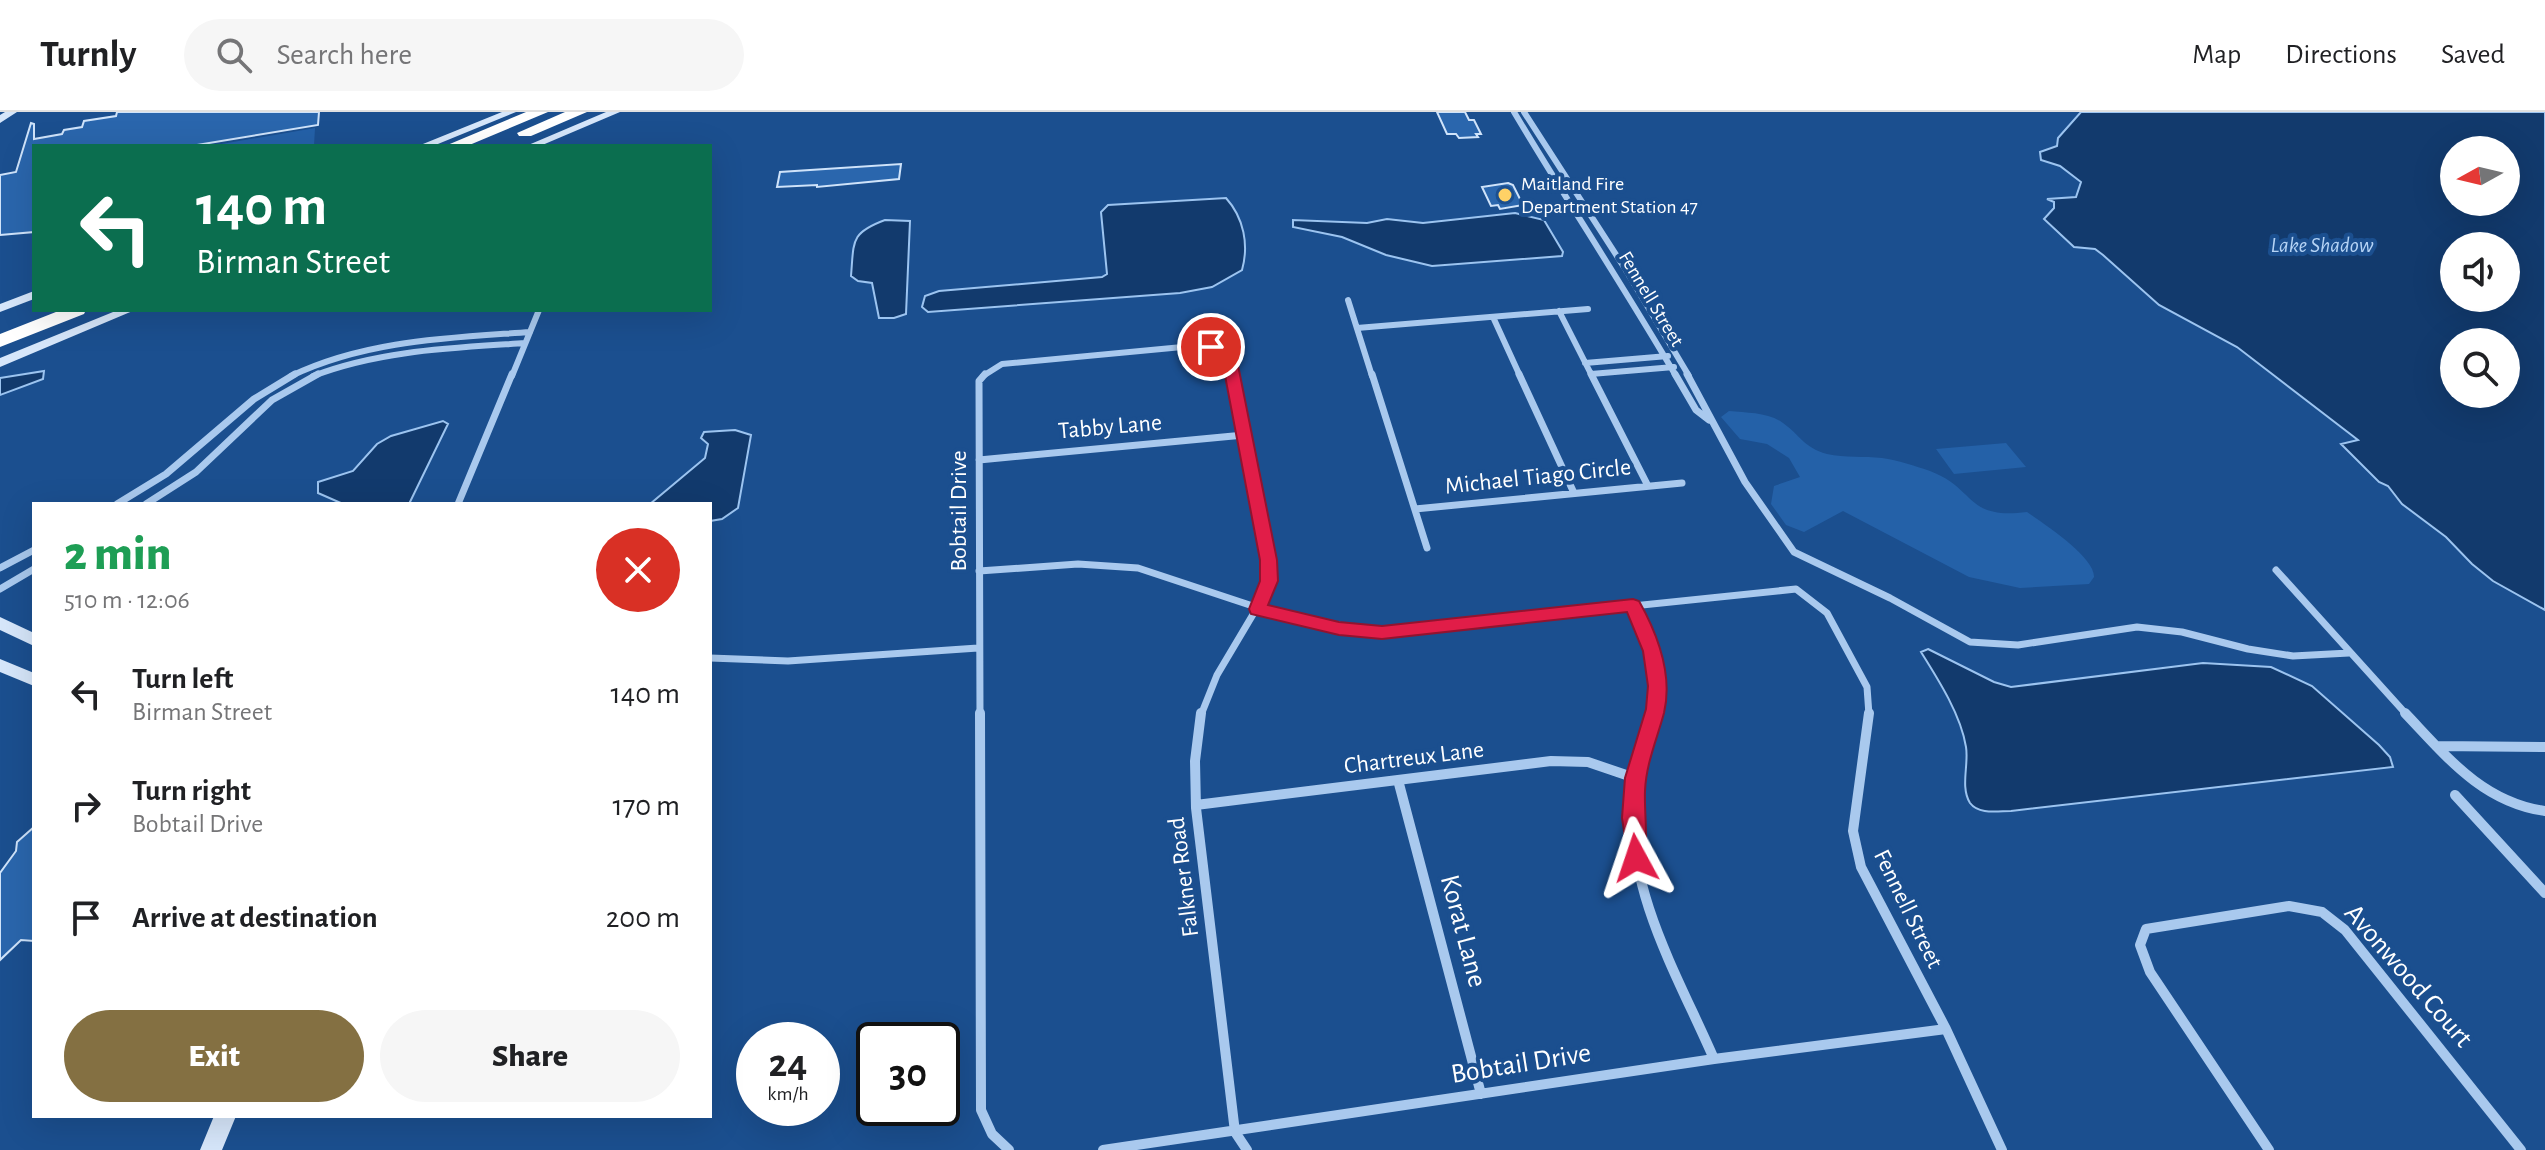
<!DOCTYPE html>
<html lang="en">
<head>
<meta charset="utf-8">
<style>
	body { margin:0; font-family:"Alegreya Sans",sans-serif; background:#f6f6f6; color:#202124; height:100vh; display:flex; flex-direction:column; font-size:30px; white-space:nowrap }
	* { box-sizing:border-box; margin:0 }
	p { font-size:26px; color:#757577 }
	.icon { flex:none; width:44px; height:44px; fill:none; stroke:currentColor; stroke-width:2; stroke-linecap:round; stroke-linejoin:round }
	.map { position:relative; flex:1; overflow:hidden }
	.sheet { position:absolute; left:32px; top:390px; width:680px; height:616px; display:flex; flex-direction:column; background:#fff; border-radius:0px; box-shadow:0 8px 32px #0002 }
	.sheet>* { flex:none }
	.hud { position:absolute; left:32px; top:32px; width:680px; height:168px; border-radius:0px; box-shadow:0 8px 32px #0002; background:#0b6e4f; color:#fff; overflow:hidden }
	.needle { width:52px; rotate:262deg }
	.controls { position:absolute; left:2440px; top:24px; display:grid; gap:16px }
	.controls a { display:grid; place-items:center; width:80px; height:80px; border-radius:50%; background:#fff; box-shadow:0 8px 32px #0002; font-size:40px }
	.speed { position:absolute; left:736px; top:910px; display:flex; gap:16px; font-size:40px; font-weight:700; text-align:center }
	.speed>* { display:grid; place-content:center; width:104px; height:104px; border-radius:50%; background:#fff; box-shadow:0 8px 32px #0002; line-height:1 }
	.speed small { font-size:20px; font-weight:400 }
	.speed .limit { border:4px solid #111; border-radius:12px; background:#fff; color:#111 }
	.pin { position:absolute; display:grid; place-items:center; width:68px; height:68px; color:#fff; margin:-34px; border:4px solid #fff; border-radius:50%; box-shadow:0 2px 8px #0007 }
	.me { position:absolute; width:88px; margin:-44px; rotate:355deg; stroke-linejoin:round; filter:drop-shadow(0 0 6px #0008) }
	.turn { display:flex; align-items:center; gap:28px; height:168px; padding:0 32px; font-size:36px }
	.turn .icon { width:104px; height:104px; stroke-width:2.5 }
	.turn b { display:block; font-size:56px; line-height:68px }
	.round { display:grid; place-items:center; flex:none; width:84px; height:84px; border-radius:42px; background:#f6f6f6 }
	.overview { display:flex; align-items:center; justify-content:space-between; height:136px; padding:0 32px }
	h1 { font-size:48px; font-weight:800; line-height:60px; color:#1e9e55 }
	.action { display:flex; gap:16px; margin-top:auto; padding:16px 32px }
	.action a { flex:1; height:92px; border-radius:48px; background:#847042; color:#fff; font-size:32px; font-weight:800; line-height:92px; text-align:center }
	.action a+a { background:#f6f6f6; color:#202124 }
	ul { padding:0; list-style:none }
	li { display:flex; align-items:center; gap:24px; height:112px; padding:0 32px }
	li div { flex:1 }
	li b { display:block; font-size:30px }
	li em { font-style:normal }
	header { display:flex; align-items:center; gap:48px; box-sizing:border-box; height:112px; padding:0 40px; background:#fff; border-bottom:2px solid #e0e0e0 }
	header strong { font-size:38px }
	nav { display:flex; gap:44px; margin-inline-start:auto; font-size:28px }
	.search { width:560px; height:72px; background:#f6f6f6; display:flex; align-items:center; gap:20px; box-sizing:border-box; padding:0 28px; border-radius:44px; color:#757577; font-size:30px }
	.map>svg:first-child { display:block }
	.green { fill:#2461a8 }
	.water { fill:#123a6d; stroke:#9cc4f0; stroke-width:2; fill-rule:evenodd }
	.building { fill:#2a66ad; stroke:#cfe3fa; stroke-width:2 }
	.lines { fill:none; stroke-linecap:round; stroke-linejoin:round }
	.street-far2 { stroke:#a9c9ee; stroke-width:6 }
	.street-far1 { stroke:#a9c9ee; stroke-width:7 }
	.street { stroke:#a9c9ee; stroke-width:10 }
	.secondary { fill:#d6e6fa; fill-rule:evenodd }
	.highway { fill:#fff; fill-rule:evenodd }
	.route { fill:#e11d48; stroke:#92132f; stroke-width:2 }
	.poi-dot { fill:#ffd166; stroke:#1b4f8f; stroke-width:3 }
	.labels { text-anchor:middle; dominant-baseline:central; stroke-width:8; stroke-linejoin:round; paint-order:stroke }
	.far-poi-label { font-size:20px; fill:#fff; stroke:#1b4f8f; text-anchor:start }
	.far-street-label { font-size:20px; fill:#fff; stroke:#1b4f8f }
	.far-water-label { font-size:22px; font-style:italic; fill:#b5d3f5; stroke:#1b4f8f }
	.street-label { font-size:24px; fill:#fff; stroke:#1b4f8f }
	.near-street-label { font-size:28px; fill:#fff; stroke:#1b4f8f }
</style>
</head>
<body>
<header>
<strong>Turnly</strong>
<div class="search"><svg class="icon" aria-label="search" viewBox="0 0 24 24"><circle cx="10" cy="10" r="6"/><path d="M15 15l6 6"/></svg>Search here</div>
<nav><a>Map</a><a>Directions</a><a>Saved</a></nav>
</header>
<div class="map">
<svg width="2545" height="1038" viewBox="0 0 2545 1038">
	<rect width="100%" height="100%" fill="#1b4f8f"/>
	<path class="green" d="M315,16l-1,18h-104z
		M1729,299c18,2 39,1 54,12 18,13 20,24 44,31 18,4 37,2 55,4 16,2 33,8 48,13 47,18 35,49 97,41 17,12 68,45 67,65l-5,7 -69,4 -51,-11 -126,-66 -39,21 -18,-7 -15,-21 3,-18 26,-9 -11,-19 -22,-14 -27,-5 -19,-22z
		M2006,331l20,24 -72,7 -18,-25z"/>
	<path class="water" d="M2081,0h464v498l-52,-29 -21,-17 -26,-27 -44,-33 -14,-18 -9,-4 -38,-38 17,-4 -121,-93 -78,-42 -56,-50 -8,-6 -21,-2 -30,-28 10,-11v-6l-7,-3 29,-2 5,-15 -21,-16 -19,-6 -1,-8 17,-6 1,-8zM2454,38h52v52h-52zM2454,134h52v52h-52zM2454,230h52v52h-52z
		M1226,86c18,20 23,47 16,72l-30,17 -32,6 -252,19 -6,-5 3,-11 14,-5 163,-14 5,-3 -6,-62 7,-7z
		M1515,101l29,7 19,32 -1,4 -130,10 -46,-11 -44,-18 -49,-10v-7l74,3 20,-4 36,4z
		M885,108l25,1 -4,93 -12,4h-15l-7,-35 -14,-2 -7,-5c3,-35 -1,-43 34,-56z
		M44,259l-1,8 -43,16v-17z
		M443,309l5,3 -3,6 -36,74h-66l-25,-11v-11l35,-11 24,-27 14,-8z
		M735,318l16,5 -13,73 -16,11 -12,2v-17h-60l55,-46 3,-14 -7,-6 3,-6z
		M1928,537l66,33 17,5 192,-24 68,4 41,19 67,59 11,12 3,10 -382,44c-13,0 -32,4 -41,-8 -10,-16 -1,-39 -4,-56 -5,-32 -28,-68 -45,-95z"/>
	<path class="building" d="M117,0h202l-1,13 -127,21h-157v86l-34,3v-60l16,-3 15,-49 3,1v15l28,-5 2,-4 18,-3 2,-6 32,-5z
		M1437,0h28l4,8h5l7,14h-5l2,3 -19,1 -3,-4h-9z
		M901,52l-2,15 -82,8v-2l-40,2 3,-15z
		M1508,71l5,2 10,20 -23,4 -2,-4 -7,1 -9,-19z
		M34,715v114l-13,-1 -21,20v-87l16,-22 1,-9z"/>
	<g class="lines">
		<path class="street-far2" d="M1514,0c53,89 110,175 162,264
			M1524,0l100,155 65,109
			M1348,188l24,76
			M1559,199l33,65
			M1493,205l27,59
			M1357,216l231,-19
			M1585,251l83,-7
			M1591,262l83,-7
			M291,264c75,-36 158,-38 239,-44
			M313,264c68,-26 140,-28 212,-33
			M512,264l27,-66
			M983,264l19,-12 191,-18 18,1 16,8 4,21"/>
		<path class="street-far1" d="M1372,262l55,174
			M1519,262l55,119
			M1591,262l57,112
			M1675,262l21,36 13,10
			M1687,262l58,108 49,70 96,46 80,44 48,3 119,-18 45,5 66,17 45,7 56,-3
			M979,348l265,-25
			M117,392l49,-30 88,-75 41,-25
			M146,392l50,-32 76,-72 46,-26
			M458,392l54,-130
			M1415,397l267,-26
			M0,456l34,-18
			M2276,458l131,145
			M979,459l99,-7 60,4 148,49 96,15 414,-43 31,24 40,74 2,28
			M0,477l34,-20
			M1633,493l22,60v50
			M710,546l78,3 190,-13
			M980,603l-1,-334 6,-7
			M1201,603l16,-40 44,-74 8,-41 -38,-186"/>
		<path class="street" d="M980,601l1,397 11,24 17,16
			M1201,601l-6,48 1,47 39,324 12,18
			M1655,601c-5,30 -19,59 -21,89 -8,89 46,178 80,257
			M1869,601l-16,118 8,36 85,162 56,121
			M2405,601c41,43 77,89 140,98
			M2436,634l109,1
			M1398,668l83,314
			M2455,683l90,98
			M1196,693l355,-44 37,1 47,16
			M1103,1038l611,-91 232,-30
			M2269,1038l-119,-178 -10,-27 6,-16 143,-23 33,6 23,18 176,220"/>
		<path class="secondary" d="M5,0h12l-17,11v-8z
			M502,0h14l-83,34h-15z
			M606,0h14l-80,34h-14z
			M34,179v8l-34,13v-8z
			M118,198h17l-135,57v-9z
			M0,505l34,16v13l-34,-16z
			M0,547l34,14v13l-34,-14z
			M214,1004h22l-14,34h-22z"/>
		<path class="highway" d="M526,0h22l-81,34h-22z
			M565,0h22l-56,24h-12l-2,-3z
			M61,198h25l-2,4 -84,33v-13z"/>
	</g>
	<path class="route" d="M1211,230l21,9 6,14 39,195 1,21 -10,24 71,17 43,4 251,-27 6,2c18,32 34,74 25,112 -7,26 -18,51 -19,78 -1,17 4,63 -1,73l-8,3 -7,-3 -7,-46 3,-40 21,-69 2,-23 -5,-35 -16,-39 -245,27 -43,-4 -88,-21 -2,-5 11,-28v-21l-37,-195 -3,-8 -16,-10z"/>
	<circle class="poi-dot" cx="1505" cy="83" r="8"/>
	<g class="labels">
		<g class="far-poi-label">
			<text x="1521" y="72">Maitland Fire<tspan x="1521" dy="23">Department Station 47</tspan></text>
		</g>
		<g class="far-street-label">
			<text transform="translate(1651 187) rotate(59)">Fennell Street</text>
		</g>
		<g class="far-water-label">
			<text x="2322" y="133">Lake Shadow</text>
		</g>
		<g class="street-label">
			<text transform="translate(1110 315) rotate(-5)">Tabby Lane</text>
			<text transform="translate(1538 365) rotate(-6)">Michael Tiago Circle</text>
			<text transform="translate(959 399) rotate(-90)">Bobtail Drive</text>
			<text transform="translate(1414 646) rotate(-7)">Chartreux Lane</text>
			<text transform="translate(1184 765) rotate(-97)">Falkner Road</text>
			<text transform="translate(1908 797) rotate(64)">Fennell Street</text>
		</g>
		<g class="near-street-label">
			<text transform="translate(1463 819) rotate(75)">Korat Lane</text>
			<text transform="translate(2408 864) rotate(49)">Avonwood Court</text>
			<text transform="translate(1521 952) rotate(-9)">Bobtail Drive</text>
		</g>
	</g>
</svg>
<div class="controls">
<a><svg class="needle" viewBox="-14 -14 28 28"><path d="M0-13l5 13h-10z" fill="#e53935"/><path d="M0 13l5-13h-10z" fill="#757577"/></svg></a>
<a><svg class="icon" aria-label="sound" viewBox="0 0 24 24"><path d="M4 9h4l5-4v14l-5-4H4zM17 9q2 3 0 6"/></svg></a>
<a><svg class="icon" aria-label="search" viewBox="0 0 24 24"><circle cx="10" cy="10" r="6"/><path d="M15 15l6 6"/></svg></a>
</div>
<div class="speed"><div>24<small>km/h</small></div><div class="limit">30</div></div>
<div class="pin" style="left:1211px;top:235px;background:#d93025"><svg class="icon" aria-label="arrive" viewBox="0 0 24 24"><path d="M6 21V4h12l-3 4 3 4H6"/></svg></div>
<svg class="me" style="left:1636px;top:746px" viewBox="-20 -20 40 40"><path d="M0-17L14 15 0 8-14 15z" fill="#e11d48" stroke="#fff" stroke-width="4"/></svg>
<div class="hud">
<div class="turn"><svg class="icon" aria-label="left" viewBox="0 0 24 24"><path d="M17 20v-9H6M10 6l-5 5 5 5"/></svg><div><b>140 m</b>Birman Street</div></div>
</div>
<section class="sheet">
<div class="overview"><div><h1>2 min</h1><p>510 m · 12:06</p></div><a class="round" style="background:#d93025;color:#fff"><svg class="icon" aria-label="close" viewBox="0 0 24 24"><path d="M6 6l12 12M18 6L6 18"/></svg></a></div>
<ul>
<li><svg class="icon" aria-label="left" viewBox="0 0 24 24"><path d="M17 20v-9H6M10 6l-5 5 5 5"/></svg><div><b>Turn left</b><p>Birman Street</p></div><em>140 m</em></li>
<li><svg class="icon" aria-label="right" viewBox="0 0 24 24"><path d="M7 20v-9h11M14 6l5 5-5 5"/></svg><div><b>Turn right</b><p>Bobtail Drive</p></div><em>170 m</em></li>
<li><svg class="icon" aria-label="arrive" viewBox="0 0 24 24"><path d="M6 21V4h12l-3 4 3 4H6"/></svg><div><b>Arrive at destination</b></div><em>200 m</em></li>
</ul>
<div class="action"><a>Exit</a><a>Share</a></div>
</section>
</div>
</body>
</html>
